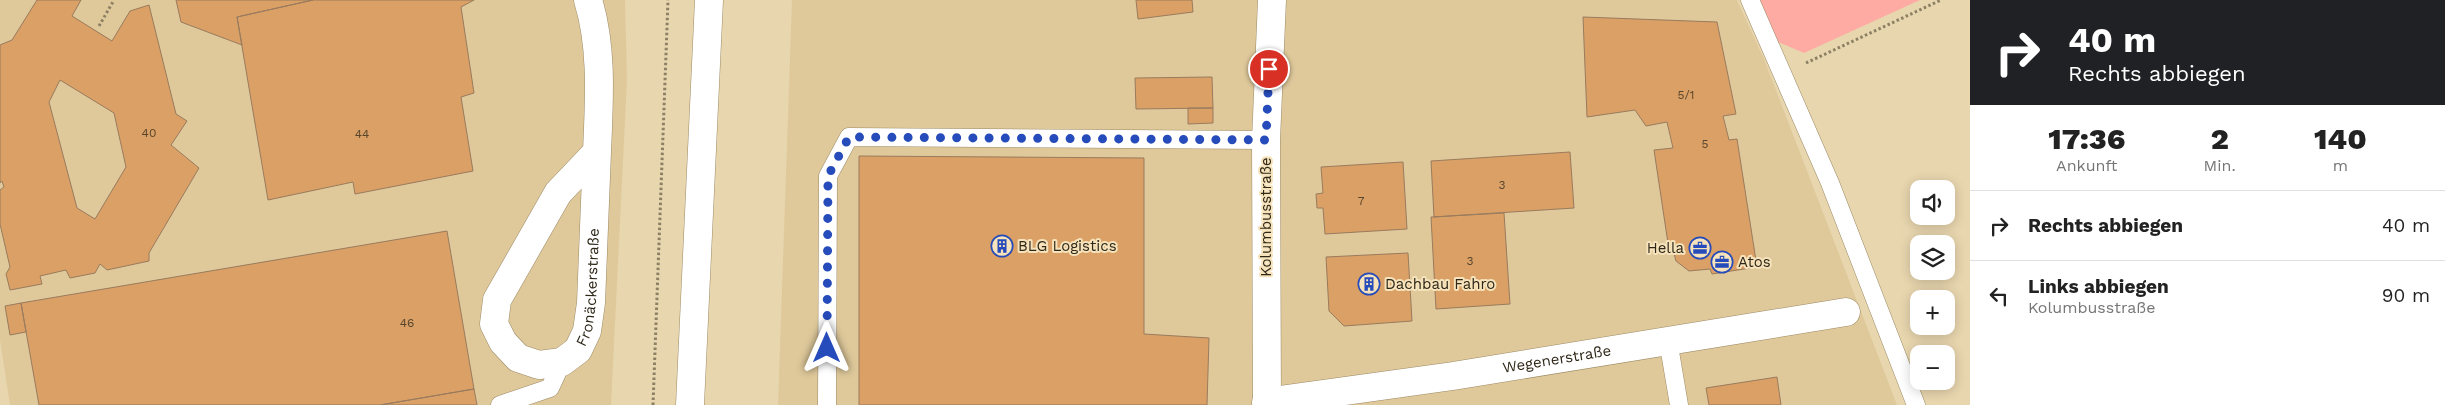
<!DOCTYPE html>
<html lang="de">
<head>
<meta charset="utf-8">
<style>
	body { margin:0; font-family:"Work Sans",sans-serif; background:#f2f2f2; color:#222; height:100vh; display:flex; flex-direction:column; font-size:19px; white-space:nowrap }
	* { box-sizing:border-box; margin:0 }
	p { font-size:16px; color:#767676 }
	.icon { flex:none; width:28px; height:28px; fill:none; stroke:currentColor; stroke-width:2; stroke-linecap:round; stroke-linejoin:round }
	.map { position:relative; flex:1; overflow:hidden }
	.details { display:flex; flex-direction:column; background:#fff; width:475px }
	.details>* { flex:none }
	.guide { background:#202124; color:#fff; overflow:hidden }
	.fabs { position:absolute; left:1910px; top:180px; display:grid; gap:10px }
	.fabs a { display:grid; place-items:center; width:45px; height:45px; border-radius:10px; background:#fff; box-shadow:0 2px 12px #0003; font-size:25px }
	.pin { position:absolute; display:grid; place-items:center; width:42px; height:42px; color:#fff; margin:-21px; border:2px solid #fff; border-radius:50%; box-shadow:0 1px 5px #0007 }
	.me { position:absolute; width:55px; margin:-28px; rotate:0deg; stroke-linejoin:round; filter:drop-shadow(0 0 4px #0008) }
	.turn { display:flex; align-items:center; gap:18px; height:105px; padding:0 15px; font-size:22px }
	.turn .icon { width:65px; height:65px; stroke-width:2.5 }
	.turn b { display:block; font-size:35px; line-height:42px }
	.eta { display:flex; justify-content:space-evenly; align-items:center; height:85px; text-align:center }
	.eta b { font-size:30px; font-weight:800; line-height:35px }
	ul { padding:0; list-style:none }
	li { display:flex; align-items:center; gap:15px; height:70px; padding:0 15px; border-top:1px solid #e0e0e0 }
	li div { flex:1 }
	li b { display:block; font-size:19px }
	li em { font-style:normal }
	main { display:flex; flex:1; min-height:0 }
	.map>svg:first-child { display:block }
	.built { fill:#dfc99b }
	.green { fill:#feaba3 }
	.building { fill:#daa065; stroke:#997b5e; fill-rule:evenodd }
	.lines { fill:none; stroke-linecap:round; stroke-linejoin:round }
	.service-casing { stroke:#9c8a65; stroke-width:19 }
	.minor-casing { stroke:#9c8a65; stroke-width:29 }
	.secondary-casing { stroke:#9c8a65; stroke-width:29 }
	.path { stroke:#8c8064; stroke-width:3; stroke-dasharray:2.5 2.5; stroke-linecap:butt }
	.service { stroke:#fff; stroke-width:18 }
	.minor { stroke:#fff; stroke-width:28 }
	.secondary { stroke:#fff; stroke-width:28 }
	.route { stroke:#264bba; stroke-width:9; stroke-dasharray:0 16.2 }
	.labels { text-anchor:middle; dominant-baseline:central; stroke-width:4; stroke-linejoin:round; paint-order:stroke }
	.number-label { font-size:12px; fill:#59452b }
	.street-label { font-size:15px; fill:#2e2718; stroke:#f6e3bb }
	.poi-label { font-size:15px; fill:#2e2718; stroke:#f6e3bb; text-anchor:start }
</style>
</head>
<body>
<main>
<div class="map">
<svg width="1970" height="405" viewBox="0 0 1970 405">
	<rect width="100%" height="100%" fill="#e8d6ae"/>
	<path class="built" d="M0,0h625l2,80 -16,325h-601l-10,-65z
		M792,0h945l27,59 133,346h-1119z"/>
	<path class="green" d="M1759,0h161l-116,53 -26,-11z"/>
	<path class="building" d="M37,0h44l-9,16 40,25 18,-30 19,-6 27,109 11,7 -16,24 28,23 -50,85v8l-42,9 -7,-6 -5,9 -25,5 -4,-8 -26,6 2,8 -32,6 -4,-16 4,-7 -10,-43v-34l4,-3 -2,-6 -2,2v-138l12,-5zM60,80l54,33 12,54 -31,52 -18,-11 -28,-106z
		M176,0h137l-76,17 5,28 -61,-23z
		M313,0h161l-13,7 13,86 -13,4 12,74 -118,23 -2,-12 -85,18 -31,-183z
		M1136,0h56l1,12 -55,7z
		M1583,17l134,5 19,92 -13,2 6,24 8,-1 20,128 -45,7 -2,-5 -21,2 -13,-10 -3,-11h-4l-15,-100 19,-2 -6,-26 -21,4 -11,-16 -48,7z
		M1212,77l1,31 -77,1 -1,-31z
		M1188,108h25v15l-25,1z
		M1570,152l4,56 -140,9 -3,-56z
		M859,156l285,2v176l65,4 -2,67h-348z
		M1403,162l4,67 -82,5 -2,-26h-6l-1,-14 7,-1 -2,-26z
		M1504,213l6,91 -74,5 -5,-92z
		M447,231l27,158 -94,16h-341l-18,-102z
		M1408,253l4,68 -68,5 -15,-15 -3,-54z
		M21,303l5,29 -16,3 -5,-29z
		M1777,377l4,28h-72l-3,-17z
		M474,389l3,16h-97z"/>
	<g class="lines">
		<g class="service-casing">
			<path id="service" d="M1750,0l80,183 86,222
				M1668,340l11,65
				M500,405l50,-17 12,-26
				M827,405l1,-229 21,-39 417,3"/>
		</g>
		<g class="minor-casing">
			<g id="minor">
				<path id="s1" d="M588,0c15,48 11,103 9,152l-39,41 -61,107 -3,24 9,18 15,16 21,7 23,-3 16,-12 9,-19 4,-28 6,-151"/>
				<path id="s2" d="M1266,402l187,-26 393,-64"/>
				<path d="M1267,405l-1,-265 6,-140"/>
			</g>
		</g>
		<g class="secondary-casing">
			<path id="secondary" d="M690,405l19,-405"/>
		</g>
		<path class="path" d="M99,26l15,-26
			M1806,63l135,-63
			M653,405l15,-405"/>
		<use href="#service" class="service"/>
		<use href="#minor" class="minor"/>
		<use href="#secondary" class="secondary"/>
	</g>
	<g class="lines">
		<path class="route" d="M827,348l1,-172 21,-39 417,3 3,-71"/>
	</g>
	<defs>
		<g id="building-ring" transform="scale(1.125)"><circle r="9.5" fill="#f6e3bb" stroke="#264bba" stroke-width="1.5"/><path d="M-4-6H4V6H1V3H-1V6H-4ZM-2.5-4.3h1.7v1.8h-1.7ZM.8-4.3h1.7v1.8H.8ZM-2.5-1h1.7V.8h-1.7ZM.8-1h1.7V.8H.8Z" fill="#264bba"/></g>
		<g id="office-ring" transform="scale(1.125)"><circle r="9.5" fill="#f6e3bb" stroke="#264bba" stroke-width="1.5"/><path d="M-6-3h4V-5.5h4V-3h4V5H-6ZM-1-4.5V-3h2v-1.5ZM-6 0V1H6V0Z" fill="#264bba"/></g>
	</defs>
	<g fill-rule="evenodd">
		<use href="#building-ring" x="1002" y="246"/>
		<use href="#office-ring" x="1700" y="248"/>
		<use href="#office-ring" x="1722" y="262"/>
		<use href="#building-ring" x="1369" y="284"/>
	</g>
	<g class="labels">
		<g class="number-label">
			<text x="1686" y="95">5/1</text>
			<text x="149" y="133">40</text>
			<text x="362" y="134">44</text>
			<text x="1705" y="144">5</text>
			<text x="1502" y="185">3</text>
			<text x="1361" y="201">7</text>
			<text x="1470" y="261">3</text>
			<text x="407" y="323">46</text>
		</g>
		<g class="street-label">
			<text transform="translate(1266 217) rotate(-90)">Kolumbusstraße</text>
			<text stroke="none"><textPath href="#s1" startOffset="529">Fronäckerstraße</textPath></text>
			<text stroke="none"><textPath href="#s2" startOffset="294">Wegenerstraße</textPath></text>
		</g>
		<g class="poi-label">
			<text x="1018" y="246">BLG Logistics</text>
			<text x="1684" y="248" text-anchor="end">Hella</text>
			<text x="1738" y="262">Atos</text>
			<text x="1385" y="284">Dachbau Fahro</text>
		</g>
	</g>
</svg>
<div class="fabs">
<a><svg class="icon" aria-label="sound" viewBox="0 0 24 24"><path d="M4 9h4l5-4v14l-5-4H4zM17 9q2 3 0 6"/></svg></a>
<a><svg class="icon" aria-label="layers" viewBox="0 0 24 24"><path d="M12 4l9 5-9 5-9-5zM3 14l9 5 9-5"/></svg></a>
<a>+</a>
<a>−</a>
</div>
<div class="pin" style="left:1269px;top:69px;background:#d93025"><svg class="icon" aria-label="arrive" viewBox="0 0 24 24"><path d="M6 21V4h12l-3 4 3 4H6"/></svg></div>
<svg class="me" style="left:827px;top:348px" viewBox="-20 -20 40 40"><path d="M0-17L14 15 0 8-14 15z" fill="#264bba" stroke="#fff" stroke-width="4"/></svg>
</div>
<section class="details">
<div class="guide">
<div class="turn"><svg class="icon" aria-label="right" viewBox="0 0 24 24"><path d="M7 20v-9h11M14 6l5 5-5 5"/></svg><div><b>40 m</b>Rechts abbiegen</div></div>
</div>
<div class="eta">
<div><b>17:36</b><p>Ankunft</p></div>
<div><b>2</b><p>Min.</p></div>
<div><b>140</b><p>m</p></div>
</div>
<ul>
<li><svg class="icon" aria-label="right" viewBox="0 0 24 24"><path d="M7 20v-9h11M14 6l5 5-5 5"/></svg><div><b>Rechts abbiegen</b></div><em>40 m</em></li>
<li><svg class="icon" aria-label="left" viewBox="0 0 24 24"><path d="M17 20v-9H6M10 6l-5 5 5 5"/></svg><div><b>Links abbiegen</b><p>Kolumbusstraße</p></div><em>90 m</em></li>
</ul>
</section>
</main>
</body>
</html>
